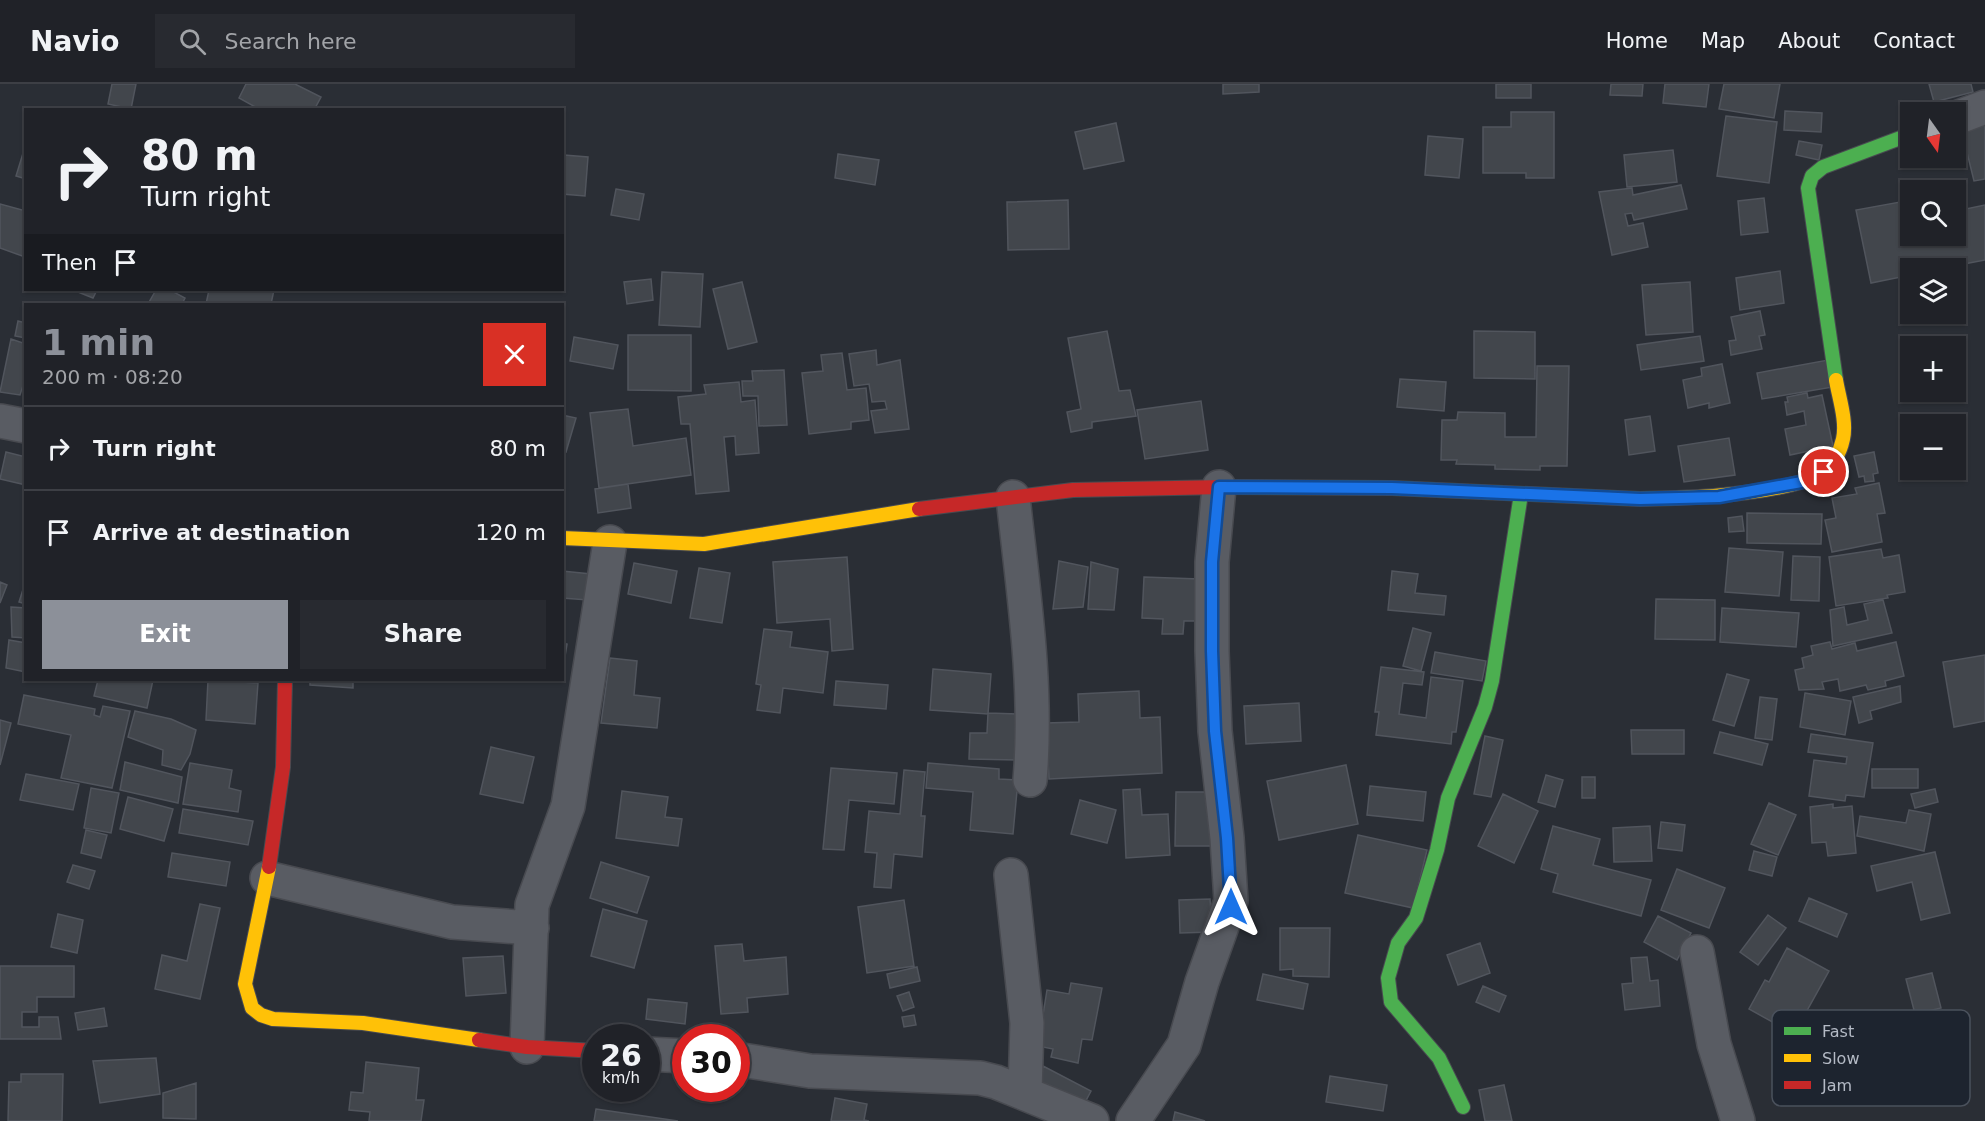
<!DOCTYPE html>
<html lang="en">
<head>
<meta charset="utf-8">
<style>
	body { margin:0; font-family:"DejaVu Sans",sans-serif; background:#282a30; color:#f1f3f6; height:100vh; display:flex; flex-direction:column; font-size:22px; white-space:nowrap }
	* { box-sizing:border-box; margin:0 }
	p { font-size:20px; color:#a2a4a8 }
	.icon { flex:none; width:33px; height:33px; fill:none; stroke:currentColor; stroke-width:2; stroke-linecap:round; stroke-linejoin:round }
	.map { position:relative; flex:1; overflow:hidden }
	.drawer { position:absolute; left:24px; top:219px; width:540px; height:378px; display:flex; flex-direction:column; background:#202228; border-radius:0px; box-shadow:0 2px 4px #0004,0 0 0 2px #3d3f45 }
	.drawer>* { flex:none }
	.banner { position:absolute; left:24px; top:24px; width:540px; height:183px; border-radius:0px; box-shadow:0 2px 4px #0004,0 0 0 2px #3d3f45; background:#202228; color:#f1f3f6; overflow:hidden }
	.needle { width:39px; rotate:166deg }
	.fabs { position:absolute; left:1900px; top:18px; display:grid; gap:12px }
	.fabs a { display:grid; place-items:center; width:66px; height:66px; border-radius:0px; background:#202228; box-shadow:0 2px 4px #0004,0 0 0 2px #3d3f45; font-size:30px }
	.speed { position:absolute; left:582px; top:940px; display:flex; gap:12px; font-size:30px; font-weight:700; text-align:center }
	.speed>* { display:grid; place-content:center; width:78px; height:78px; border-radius:50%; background:#202228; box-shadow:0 2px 4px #0004,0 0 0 2px #3d3f45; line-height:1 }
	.speed small { font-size:15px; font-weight:400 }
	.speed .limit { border:9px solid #d22; background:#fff; color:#111 }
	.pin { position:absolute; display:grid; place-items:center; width:51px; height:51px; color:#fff; margin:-26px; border:3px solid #fff; border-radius:50%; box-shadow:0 2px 6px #0007 }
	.me { position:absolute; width:66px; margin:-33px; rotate:0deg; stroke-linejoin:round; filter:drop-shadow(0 0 4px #0008) }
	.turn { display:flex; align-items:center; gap:21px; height:126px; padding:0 18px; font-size:27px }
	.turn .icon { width:78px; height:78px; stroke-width:2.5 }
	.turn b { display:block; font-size:42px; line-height:51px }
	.then { display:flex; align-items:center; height:57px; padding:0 18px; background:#0003; gap:12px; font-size:22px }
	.round { display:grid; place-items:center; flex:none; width:63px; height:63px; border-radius:0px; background:#282a30 }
	.headline { display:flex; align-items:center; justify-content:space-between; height:102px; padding:0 18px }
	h1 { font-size:36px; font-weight:800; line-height:45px; color:#8c9099 }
	.action { display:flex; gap:12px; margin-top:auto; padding:12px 18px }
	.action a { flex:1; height:69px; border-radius:0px; background:#8c9099; color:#fff; font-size:24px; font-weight:800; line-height:69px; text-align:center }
	.action a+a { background:#282a30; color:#f1f3f6 }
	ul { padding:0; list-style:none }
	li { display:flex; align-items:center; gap:18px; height:84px; padding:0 18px; border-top:2px solid #3d3f45 }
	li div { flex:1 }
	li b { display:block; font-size:22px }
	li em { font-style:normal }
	header { display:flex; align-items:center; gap:36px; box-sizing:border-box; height:84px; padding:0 30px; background:#202228; border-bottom:2px solid #3d3f45 }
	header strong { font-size:28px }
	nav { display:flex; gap:33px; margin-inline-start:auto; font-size:21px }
	.search { width:420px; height:54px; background:#282a30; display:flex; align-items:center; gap:15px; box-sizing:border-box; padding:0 21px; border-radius:0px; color:#a2a4a8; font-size:22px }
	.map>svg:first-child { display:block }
	.building { fill:#42464c; stroke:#51555d; stroke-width:1.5 }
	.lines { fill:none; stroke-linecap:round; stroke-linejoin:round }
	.street-casing { stroke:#484a50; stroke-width:36 }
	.fast-casing { stroke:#484a50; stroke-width:16 }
	.slow-casing { stroke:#484a50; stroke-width:16 }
	.jam-casing { stroke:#484a50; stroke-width:16 }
	.street { stroke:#595c63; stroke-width:33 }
	.fast { stroke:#4caf50; stroke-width:14 }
	.slow { stroke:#ffc107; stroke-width:14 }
	.jam { stroke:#c62828; stroke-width:14 }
	.route-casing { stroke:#114b97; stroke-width:15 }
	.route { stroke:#1a73e8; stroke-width:10 }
	.key { fill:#1d242f; stroke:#4a515c; stroke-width:1.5 }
	.key-label { font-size:16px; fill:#b4bac5 }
</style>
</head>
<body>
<header>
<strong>Navio</strong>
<div class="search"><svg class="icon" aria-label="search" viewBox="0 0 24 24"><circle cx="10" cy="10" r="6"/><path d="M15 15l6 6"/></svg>Search here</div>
<nav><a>Home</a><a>Map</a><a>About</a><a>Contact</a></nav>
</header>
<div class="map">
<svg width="1985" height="1037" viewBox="0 0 1985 1037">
	<rect width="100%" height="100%" fill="#2a2e35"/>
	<path class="building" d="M112,0h24l-5,25 -23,-5z
		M246,0h49l26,13 -7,13h-53l-22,-12z
		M1223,0h36v8l-36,2z
		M1496,0h35v14h-35z
		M1611,0h32l-1,12 -32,-1z
		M1665,0h44l-3,23 -43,-4z
		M1724,0h56l-6,34 -55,-9z
		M1929,0h42l2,8 -39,10z
		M1785,27l37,2 -1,19 -37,-2z
		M1511,28h43v66h-28v-5h-43v-46h28z
		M1726,32l51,6 -8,61 -52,-7z
		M1985,37v58l-11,2 -13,-53z
		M1116,39l8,38 -40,8 -9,-37z
		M1428,52l35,3 -4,39 -34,-3z
		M1799,57l23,4 -3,15 -23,-5z
		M24,66h2v29l-10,-3z
		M1673,66l4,32 -50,5 -3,-32z
		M838,70l41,6 -4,25 -40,-7z
		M564,71l24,2 -3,39 -23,-2z
		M1681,101l6,24 -53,11 -2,-7 -7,1 3,12 15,-3 5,24 -36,8 -13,-63 33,-4 1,7z
		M616,105l28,5 -5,26 -28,-5z
		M1764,114l4,34 -27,3 -3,-34z
		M1068,116l1,49 -61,1 -1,-48z
		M1900,118l4,20 7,-2v16h45v-25l29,-6v55l-42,8h-32v7l-40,8 -15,-73z
		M0,120l26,7 -1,46 -25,-9z
		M1780,187l4,32 -44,7 -4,-32z
		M662,188l41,2 -3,53 -41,-2z
		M651,195l2,21 -26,4 -3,-22z
		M742,198l15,60 -29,7 -15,-60z
		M1690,198l3,50 -47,3 -4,-50z
		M73,206h24l-4,8z
		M156,206h14l15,8 -3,6h-34z
		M209,206h65l-3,14h-65z
		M1760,227l5,24 -6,1 3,13 -31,6 -2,-14 7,-1 -5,-23z
		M18,237l8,2v15l-11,-2z
		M1107,247l12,60 11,-1 6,26 -44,6v6l-21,4 -4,-20 14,-3 -13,-71z
		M1474,247l61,1v47l-61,-1z
		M628,251h63v56l-63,-1z
		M1700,252l4,25 -63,9 -4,-25z
		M574,253l44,8 -5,24 -43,-8z
		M11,255l15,5v32l-6,19 -20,-3z
		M876,266l1,15 23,-5 9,69 -34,4 -4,-22 16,-2 -2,-8 -13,1 -3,-18 -15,2 -5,-32z
		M842,269l5,37 19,-2 3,32 -18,2v7l-42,5 -7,-61 21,-2 -2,-16z
		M1828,276l5,27 -71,12 -5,-26z
		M1722,280l8,39 -21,5v-5l-21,5 -5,-28 19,-4 -1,-8z
		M1537,282h32l-2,100h-27v4l-45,-1v-4l-39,-1 1,-4h-16l1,-40h15l1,-8 47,1v24h31z
		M784,286l3,55 -28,1 -1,-30h-15l-1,-15h11l-1,-10z
		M1400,295l46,3 -2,29 -47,-4z
		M739,298l2,20 14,-2 4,53 -23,2 -1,-19 -11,1 5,54 -33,3 -6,-70h-9l-3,-27 28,-3 -2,-9z
		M1807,309l1,5 14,-3 11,51 -43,9 -5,-26 21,-4 -2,-14 -17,4 -2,-13h3l-1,-5z
		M1201,317l7,49 -63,9 -8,-49z
		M628,325l5,37 53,-8 5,37 -92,13 -9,-75z
		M562,331l14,3 -10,34 -4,-1z
		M1650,332l5,35 -26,4 -4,-35z
		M1729,354l6,37 -51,7 -6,-36z
		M6,368l20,5v28l-26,-6z
		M1874,368l4,21 -5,1 1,7 -9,1 -1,-6 -5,1 -5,-21z
		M1879,399l6,30 -8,1 5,28 -50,10 -7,-32 11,-2 -4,-20 25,-4 -2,-6z
		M628,400l3,24 -33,5 -3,-24z
		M1747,429l75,1 -1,30 -74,-1z
		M1742,432l2,15 -15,1 -1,-14z
		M1729,464l54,4 -4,44 -54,-4z
		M1881,465l2,9 16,-3 6,37 -18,3 1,3 -52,8 -7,-49z
		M1793,472l27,1 -1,44 -28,-1z
		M847,473l6,92 -21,2 -2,-32 -53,4 -4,-61z
		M1059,477l29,6 -5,40 -30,2z
		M1091,478l27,7 -4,41 -26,-1z
		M634,479l43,8 -6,32 -43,-9z
		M699,484l31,5 -8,50 -32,-5z
		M562,487l29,3 -3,26 -26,-2z
		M1392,487l26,3 -3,19 31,3 -2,19 -56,-5z
		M1144,493l55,2 -2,42h-13l-1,13h-21l1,-15 -21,-1z
		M26,496v24l-7,-2z
		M0,498l7,3 -7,18z
		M1656,515l59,1v40l-60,-1z
		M1883,516l9,33 -59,13 -3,-36 14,-3 3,18 21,-5 -4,-16z
		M11,523l15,1v30l-14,-1z
		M1722,524l77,5 -3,34 -76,-5z
		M1413,544l18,5 -10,38 -18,-5z
		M764,545l28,3 -2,15 38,5 -5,41 -40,-5 -3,25 -23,-3 4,-25 -5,-1z
		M9,556l17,3v29l-20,-4z
		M1830,558l2,7 23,-6 2,8 39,-9 8,34 -19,5 1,5 -18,4 -2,-5 -26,6 -2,-12 -16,3 2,7 -25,1 -4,-20 9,-2 -2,-10 11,-3 -2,-9z
		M562,559l5,1 -4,25h-1z
		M1435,568l51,9 -4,20 -51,-8z
		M1985,571v66l-31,6 -11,-65z
		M610,574l27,3 -3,34 26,3 -3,30 -56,-5z
		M1381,583l43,5 -2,13 -19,-2 -4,31 27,4 5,-41 32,4 -7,51h-4l-1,12 -75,-9 3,-23h-4z
		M933,585l58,5 -3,40 -58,-4z
		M1727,590l22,6 -15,46 -21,-6z
		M98,596h55l-6,28 -53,-12z
		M208,596l50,3 -3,41 -49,-4z
		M310,596h43v8l-43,-3z
		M836,597l52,4 -2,24 -52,-4z
		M1900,602l1,16 -31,9 2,8 -13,4 -6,-26z
		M1139,607l1,27 20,-1 2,56 -113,6 -3,-56 33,-1 -1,-28z
		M1805,609l46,8 -6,34 -45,-8z
		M24,611l71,14 -1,6 6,2 3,-11 27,5 -18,77 -51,-10 10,-43 -53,-11z
		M1760,613l17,2 -5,41 -17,-2z
		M1299,619l2,38 -55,3 -2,-38z
		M135,627l36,8 25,11 -6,24 -9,16 -19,-5 1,-15 -35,-13z
		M988,629l34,1 -1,46 -52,-1 1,-26h17z
		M0,636l11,3 -11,42z
		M1631,646h53v24h-52z
		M1720,648l48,12 -6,21 -48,-12z
		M1811,650l62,9 -9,54 -18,-2 -1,6 -36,-5 5,-36 32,4 1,-7 -39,-5z
		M1485,652l18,4 -12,57 -17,-3z
		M491,663l43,10 -11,46 -43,-9z
		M125,678l57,15 -4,26 -58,-13z
		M190,679l42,7 -3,18 12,3 -3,21 -55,-8z
		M928,679l71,6v10l19,1 -5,54 -43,-4 3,-38 -47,-4z
		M1346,681l12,59 -79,16 -12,-59z
		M831,684l66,5 -3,31 -45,-4 -5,50 -21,-1z
		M1872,685h46v19h-46z
		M904,686l21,2 -4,44h4l-3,41 -28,-3 -3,34 -17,-1 3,-34 -12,-1 4,-41 31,3z
		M26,690l53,10 -6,26 -53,-10z
		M1546,691l17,5 -8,27 -17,-5z
		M1582,693h13v21h-13z
		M1370,702l56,6 -3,29 -56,-6z
		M91,704l28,5 -8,40 -27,-5z
		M1140,705l2,26 26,-1 2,41 -44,3 -3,-68z
		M1935,705l3,13 -23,6 -4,-14z
		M622,707l46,6 -3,20 17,2 -4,27 -62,-8z
		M1176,708h38v54h-39z
		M1503,710l35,17 -24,52 -36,-17z
		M128,713l45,12 -9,32 -44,-12z
		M1080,716l36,10 -9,33 -36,-9z
		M1769,719l27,12 -18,40 -27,-11z
		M1833,720v4l19,-2 4,47 -28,3 -2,-14 -14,1 -2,-36z
		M183,725l70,12 -5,24 -69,-12z
		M1909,726l22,4 -7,37 -67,-15 3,-20 46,7z
		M1661,738l24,3 -3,26 -24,-3z
		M1553,742l47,13 -7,26 58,15 -10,36 -88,-24 5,-18 -17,-5z
		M1650,742l2,35 -38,1 -1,-34z
		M86,746l21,5 -6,23 -20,-5z
		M1358,751l69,15 -14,58 -68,-15z
		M1754,767l23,6 -5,19 -23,-6z
		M1935,768l15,61 -29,7 -9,-38 -35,9 -6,-25z
		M172,769l58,9 -4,24 -58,-9z
		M601,778l48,15 -12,36 -47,-15z
		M73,781l22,6 -6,18 -22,-7z
		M1677,785l48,19 -16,40 -48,-18z
		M1809,814l38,16 -10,23 -38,-16z
		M1210,815l2,33 -32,1 -1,-33z
		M904,816l10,66 -47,7 -9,-66z
		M200,820l20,4 -20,91 -45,-10 7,-34 25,6z
		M603,825l44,12 -13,47 -43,-12z
		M58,830l25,6 -6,33 -26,-6z
		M1768,831l18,13 -28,37 -18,-13z
		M1658,832l33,17 -14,27 -33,-18z
		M1280,844h50l-1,49 -36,-1v-7l-13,1z
		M1480,859l10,30 -32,12 -11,-30z
		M742,860l2,17 42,-4 2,37 -41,4 1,14 -27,2 -6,-68z
		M1787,864l42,23 -35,63 -45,-25 16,-29 4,2z
		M503,872l3,37 -40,3 -3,-38z
		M1647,873l3,24 8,-1 2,26 -35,4 -3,-26 11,-1 -2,-25z
		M0,882h74v31h-37v15h-15v15h17v-10h19l3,22h-61z
		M917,883l3,14 -30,7 -3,-14z
		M1932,889l9,35 -26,6 -9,-35z
		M1263,890l45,10 -5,25 -46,-9z
		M1071,899l31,5 -10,52 -10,-1 -4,24 -27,-6 2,-8 -15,-3 9,-56 22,4z
		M1483,902l23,10 -7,16 -23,-10z
		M909,908l5,15 -11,4 -6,-15z
		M648,915l39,4 -2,21 -39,-5z
		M104,924l3,18 -29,4 -3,-17z
		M914,931l2,10 -12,2 -2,-10z
		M156,974l4,36 -60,9 -7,-42z
		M366,978l53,6 -3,32h8l-3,21h-52l1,-9 -21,-2 2,-18 12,1z
		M1043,982l48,25 -10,19 -47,-25z
		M21,990h42l-1,47h-54l1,-39h12z
		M1330,992l57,9 -4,26 -57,-9z
		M196,999v36l-33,-1v-25z
		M1504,1001l8,36h-27l-6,-31z
		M835,1014l32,6 -3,16 5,1h-38z
		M596,1025l82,12h-84z
		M1175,1028l30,9h-32z"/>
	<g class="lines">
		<g class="street-casing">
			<path id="street" d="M1956,34l29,-11
				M0,337l26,5
				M1013,413c10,93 25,188 17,283
				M1011,791l16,148 -2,70
				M267,794l185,44 80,6
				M1697,868l17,92 24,77
				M527,963l5,-142 36,-99 42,-264
				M646,970l40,2
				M736,975l74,12 170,7 16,4 96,39
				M1133,1037l51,-76 18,-63 29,-81 -4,-63 -12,-107 -3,-80v-89l7,-75"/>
		</g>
		<g class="fast-casing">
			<path id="fast" d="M1836,296l-28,-192 4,-12 11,-9 88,-33
				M1225,403l167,1 248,11 36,-1
				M1463,1023l-24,-49 -48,-56 -3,-24 10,-35 18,-25 21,-68 11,-52 37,-91 7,-26 29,-187"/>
		</g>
		<g class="slow-casing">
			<path id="slow" d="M1676,414c33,-1 119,-7 145,-25 12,-8 19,-20 22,-34 4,-18 -4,-41 -7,-59
				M562,454l142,6 215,-35
				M269,783l-24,117 7,24 9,7 12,4 90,4 116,17"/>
		</g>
		<g class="jam-casing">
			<path id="jam" d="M919,425l154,-19 152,-3
				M269,783l14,-100 2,-87
				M479,956l48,7 69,4"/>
		</g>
		<use href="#street" class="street"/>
		<use href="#fast" class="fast"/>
		<use href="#slow" class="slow"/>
		<use href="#jam" class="jam"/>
	</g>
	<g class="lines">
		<g class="route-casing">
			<path id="route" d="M1231,823l-4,-69 -12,-107 -3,-80v-89l7,-75 173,1 248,11 79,-2 88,-16 17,-9"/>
		</g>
		<use href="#route" class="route"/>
	</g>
	<rect x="1772" y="926" width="198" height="96" rx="9" class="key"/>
	<rect x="1784" y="943" width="27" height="8" fill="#4caf50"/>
	<rect x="1784" y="970" width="27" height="8" fill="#ffc107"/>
	<rect x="1784" y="997" width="27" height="8" fill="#c62828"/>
	<g class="key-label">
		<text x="1822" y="953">Fast</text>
		<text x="1822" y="980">Slow</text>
		<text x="1822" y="1007">Jam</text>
	</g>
</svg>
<div class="fabs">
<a><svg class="needle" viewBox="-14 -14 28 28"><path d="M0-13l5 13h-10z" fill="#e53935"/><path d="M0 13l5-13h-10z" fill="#a2a4a8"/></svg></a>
<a><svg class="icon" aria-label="search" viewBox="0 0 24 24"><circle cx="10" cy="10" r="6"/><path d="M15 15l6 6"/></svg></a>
<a><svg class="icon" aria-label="layers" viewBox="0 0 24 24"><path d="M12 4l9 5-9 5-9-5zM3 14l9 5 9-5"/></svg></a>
<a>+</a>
<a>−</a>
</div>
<div class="speed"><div>26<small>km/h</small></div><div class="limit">30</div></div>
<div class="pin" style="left:1824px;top:388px;background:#d93025"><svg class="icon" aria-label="arrive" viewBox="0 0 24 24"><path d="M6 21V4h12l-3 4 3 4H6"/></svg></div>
<svg class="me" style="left:1231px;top:823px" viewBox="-20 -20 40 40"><path d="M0-17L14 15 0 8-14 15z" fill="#1a73e8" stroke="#fff" stroke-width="4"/></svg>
<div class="banner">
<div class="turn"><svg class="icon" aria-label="right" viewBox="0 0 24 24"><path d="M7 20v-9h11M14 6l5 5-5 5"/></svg><div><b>80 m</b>Turn right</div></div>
<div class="then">Then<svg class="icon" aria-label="arrive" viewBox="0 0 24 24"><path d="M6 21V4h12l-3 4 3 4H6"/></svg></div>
</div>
<section class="drawer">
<div class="headline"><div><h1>1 min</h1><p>200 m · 08:20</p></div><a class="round" style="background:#d93025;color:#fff"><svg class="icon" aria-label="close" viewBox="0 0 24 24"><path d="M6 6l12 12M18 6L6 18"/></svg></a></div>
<ul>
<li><svg class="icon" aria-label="right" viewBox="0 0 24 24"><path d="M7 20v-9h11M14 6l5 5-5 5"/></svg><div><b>Turn right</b></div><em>80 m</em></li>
<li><svg class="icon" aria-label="arrive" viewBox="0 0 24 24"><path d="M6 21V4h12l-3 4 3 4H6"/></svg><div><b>Arrive at destination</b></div><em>120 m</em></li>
</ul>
<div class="action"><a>Exit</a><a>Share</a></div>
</section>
</div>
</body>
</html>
